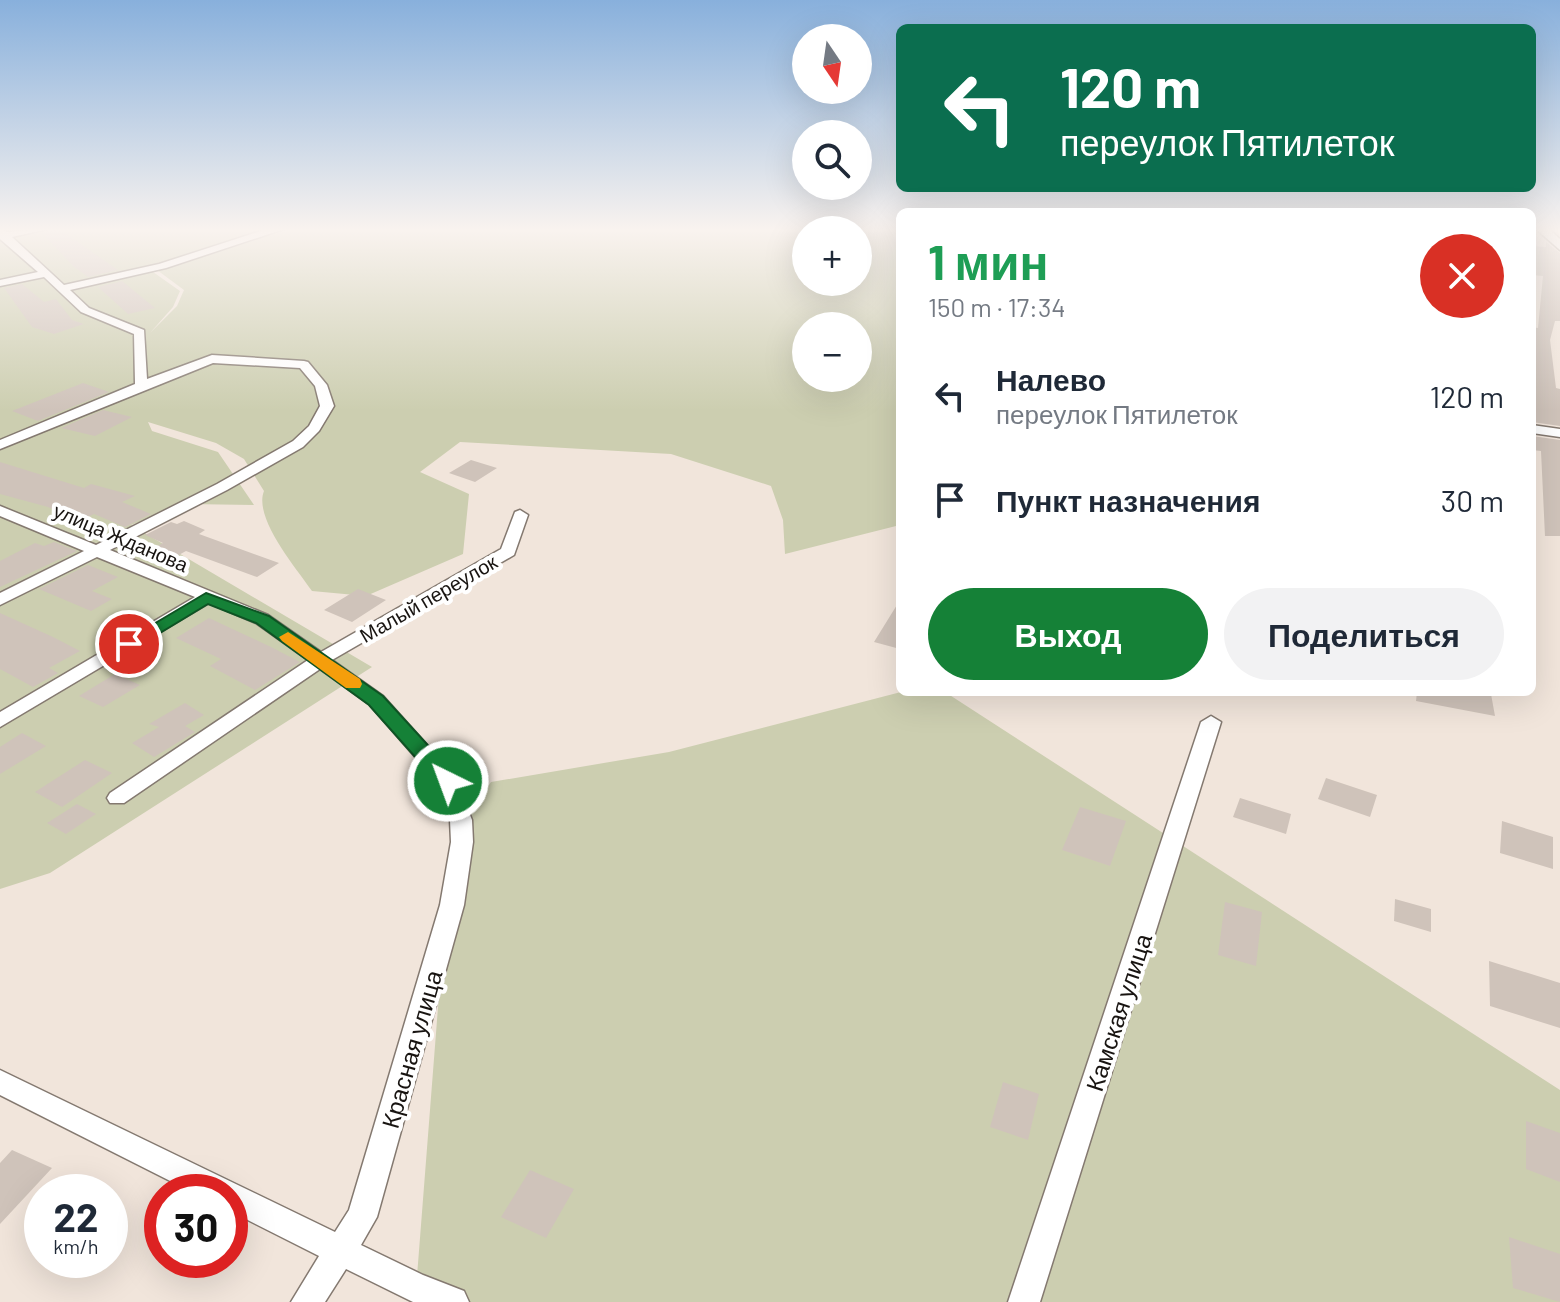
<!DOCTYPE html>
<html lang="ru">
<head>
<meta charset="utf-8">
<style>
	body { margin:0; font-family:Barlow,sans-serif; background:#f2f2f3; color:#1f2937; height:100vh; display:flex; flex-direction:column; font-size:30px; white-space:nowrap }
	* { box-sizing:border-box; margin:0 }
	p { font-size:26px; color:#747a83 }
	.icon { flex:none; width:44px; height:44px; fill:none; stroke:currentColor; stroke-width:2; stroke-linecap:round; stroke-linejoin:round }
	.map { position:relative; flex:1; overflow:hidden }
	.drawer { position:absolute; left:896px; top:208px; width:640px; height:488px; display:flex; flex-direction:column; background:#fff; border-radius:12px; box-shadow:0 8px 32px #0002 }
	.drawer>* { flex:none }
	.top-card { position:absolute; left:896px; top:24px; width:640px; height:168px; border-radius:12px; box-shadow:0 8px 32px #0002; background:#0b6e4f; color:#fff; overflow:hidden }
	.needle { width:52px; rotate:167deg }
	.controls { position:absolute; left:792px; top:24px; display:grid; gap:16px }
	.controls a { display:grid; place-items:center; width:80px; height:80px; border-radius:50%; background:#fff; box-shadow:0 8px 32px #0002; font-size:40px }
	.speed { position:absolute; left:24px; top:1174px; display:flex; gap:16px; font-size:40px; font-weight:700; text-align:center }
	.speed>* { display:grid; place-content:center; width:104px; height:104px; border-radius:50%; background:#fff; box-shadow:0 8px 32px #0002; line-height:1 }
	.speed small { font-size:20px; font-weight:400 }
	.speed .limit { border:12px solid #d22; background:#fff; color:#111 }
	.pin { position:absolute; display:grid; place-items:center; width:68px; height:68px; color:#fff; margin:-34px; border:4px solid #fff; border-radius:50%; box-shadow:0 2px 8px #0007 }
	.me { position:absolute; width:88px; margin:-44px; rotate:318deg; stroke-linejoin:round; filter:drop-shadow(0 0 6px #0008) }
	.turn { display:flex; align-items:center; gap:28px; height:168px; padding:0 32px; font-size:36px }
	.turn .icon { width:104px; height:104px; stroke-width:2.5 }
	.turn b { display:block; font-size:56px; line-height:68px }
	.round { display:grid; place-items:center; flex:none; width:84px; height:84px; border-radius:42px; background:#f2f2f3 }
	.head { display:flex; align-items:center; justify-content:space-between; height:136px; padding:0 32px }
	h1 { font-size:48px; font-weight:700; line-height:60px; color:#1e9e55 }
	.action { display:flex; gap:16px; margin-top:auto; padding:16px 32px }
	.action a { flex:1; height:92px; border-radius:48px; background:#158137; color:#fff; font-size:32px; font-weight:700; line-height:92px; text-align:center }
	.action a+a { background:#f2f2f3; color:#1f2937 }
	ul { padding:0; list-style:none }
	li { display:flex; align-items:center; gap:24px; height:104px; padding:0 32px }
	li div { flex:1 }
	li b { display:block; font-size:30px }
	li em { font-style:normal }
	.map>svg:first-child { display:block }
	.green { fill:#ccceb0; fill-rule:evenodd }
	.building { fill:#cfc3ba }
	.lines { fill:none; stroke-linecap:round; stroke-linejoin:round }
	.minor-casing { stroke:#847970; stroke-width:3 }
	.tertiary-casing { stroke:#847970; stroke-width:3 }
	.minor { fill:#fff; fill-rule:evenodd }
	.tertiary { fill:#fff; fill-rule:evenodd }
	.route { fill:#158137; stroke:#0e5424; stroke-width:2 }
	.slow { fill:#f59e0b }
	.labels { text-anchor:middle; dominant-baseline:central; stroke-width:8; stroke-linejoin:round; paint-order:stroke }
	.street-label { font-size:20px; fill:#181411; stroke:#fff }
	.near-street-label { font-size:24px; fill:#181411; stroke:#fff }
</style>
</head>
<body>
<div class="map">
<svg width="1560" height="1302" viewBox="0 0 1560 1302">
	<rect width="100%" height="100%" fill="#f1e5db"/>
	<path class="green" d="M0,229h279l-133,38 34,24 -7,16 -23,26 27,-27 7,-16 -27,-20 79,-27 60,-14h604v296l-115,29 -2,-34 -12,-34 -100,-32 -211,-12 -40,30 49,22 -6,60 -97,42 -54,-5c-15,-22 -59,-73 -48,-100l-20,-32 -28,-16 -68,-21 4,9 66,21 36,53 -67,-1 -56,21 241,142 -322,206 -50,16zM806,230h52v52h-52zM806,326h52v52h-52z
		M901,692h44l615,398v212h-1145l36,-461 40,-59 178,-30z"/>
	<path class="building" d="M50,229h9l59,41 -30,7 -14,-10 -32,-34z
		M1546,242l14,11v68h-5l-5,19 6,48 4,1v37l-28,-4v-95l6,1 5,-52 -11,-1v-29l14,1z
		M122,281l33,27 -27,6 -30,-27z
		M22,284l22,18 12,-3 16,21 12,4 -30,10 -22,-7 -28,-39z
		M83,383l26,9 -71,29 -26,-10z
		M103,410l29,7 -37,19 -34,-8z
		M1532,436l28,4v96h-15l-4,-85 -9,-1z
		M471,460l26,8 -22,14 -26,-9z
		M0,462l84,26 7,-4 44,12 -13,6 29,12 -26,13 -31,-13 -15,7 -31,-14 -48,-13z
		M184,521l21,9 -6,4 80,29 -22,14 -71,-26 -11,6 -21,-9 9,-5 -18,-8 26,-13 6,2z
		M54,542l23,9 -77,36v-26l35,-18 9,3z
		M88,565l30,12 -26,14 20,8 -21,12 -52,-22z
		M358,589l28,11 -34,22 -28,-12z
		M900,600v49l-26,-7z
		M0,613l53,24 27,14 -31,17 9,5 -25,14 -33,-18z
		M209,618l62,29 29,15 -45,28 -45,-24 11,-7 -45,-21z
		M115,674l25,11 -37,22 -24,-11z
		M1417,692l74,2 4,22 -79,-15z
		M185,703l19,12 -19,11 10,6 -41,25 -22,-14 27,-16 -10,-3z
		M22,733l24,13 -46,28v-27z
		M85,760l27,13 -50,34 -27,-15z
		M1326,778l51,17 -7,22 -52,-18z
		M1240,798l51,16 -5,20 -53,-17z
		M77,804l19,10 -30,20 -19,-11z
		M1080,807l46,14 -16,45 -48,-16z
		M1502,821l51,16v32l-53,-16z
		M1395,899l36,10v23l-37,-11z
		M1225,902l37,10 -6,54 -38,-11z
		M1489,961l71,22v45l-70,-22z
		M1003,1082l36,12 -11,46 -38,-13z
		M1526,1121l34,12v49l-34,-13z
		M12,1150l40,18 -52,56v-61z
		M530,1170l44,19 -28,49 -45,-21z
		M1509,1237l51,17v48l-47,-14z"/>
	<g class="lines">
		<g class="minor-casing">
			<path id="minor" d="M0,229l7,3 40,-3 -35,8 52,48 95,-21 108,-35h17l-118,39 -96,22 19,18 55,22 3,49 65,-24 92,6 4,1 19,23 7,21 -15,25 -16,16 -76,43 -117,60 158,65 53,37 180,-103 14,-37 5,-2 8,5 -14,40 -182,105 51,36 72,80 17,44 1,22 -9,63 -87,312 -16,28 62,30 41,16 5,11h-56l-67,-33 -21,33h-34l28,-46 -89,-45v-19h-38l-192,-97v-25l335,162 14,-22 91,-305 11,-63 -1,-22 -12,-37 -69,-79 -49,-35 -196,134h-14l-3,-5 3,-5 198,-133 -52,-37 -47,-20 -209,124v-15l195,-115 -98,-40 -97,48v-12l84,-42 -84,-35v-10l96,39 121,-61 76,-43 16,-15 11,-20 -5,-20 -15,-18 -87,-5 -213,86v-9l135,-56 -1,-50 -53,-22 -37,-35 -44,9v-6l38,-8 -38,-33z
				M1532,425l28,4v8l-28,-4z
				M1211,716l10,6 -181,580h-32l193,-580z"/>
		</g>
		<g class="tertiary-casing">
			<path id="tertiary" d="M1536,229h13l11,10v11z"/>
		</g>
		<use href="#minor" class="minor"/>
		<use href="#tertiary" class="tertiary"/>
	</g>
	<linearGradient id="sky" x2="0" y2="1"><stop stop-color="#88b0dc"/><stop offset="0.56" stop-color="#f9f3ef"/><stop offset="1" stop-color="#f9f3ef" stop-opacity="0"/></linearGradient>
	<rect width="1560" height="411" fill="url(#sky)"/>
	<path class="route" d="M206,593l63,23 114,80 73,80 3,5 -3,5h-15l-72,-81 -113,-82 -48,-19 -73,44 -6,2 -9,-6z"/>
	<path class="slow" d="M288,632l72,47 2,5 -2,4h-14l-64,-47 -3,-4z"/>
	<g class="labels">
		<g class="street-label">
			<text transform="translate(121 537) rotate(23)">улица Жданова</text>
			<text transform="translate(428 598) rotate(-30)">Малый переулок</text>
		</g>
		<g class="near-street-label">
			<text transform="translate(1118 1012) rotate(-72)">Камская улица</text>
			<text transform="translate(411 1049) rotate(-74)">Красная улица</text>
		</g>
	</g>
</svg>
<div class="controls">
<a><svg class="needle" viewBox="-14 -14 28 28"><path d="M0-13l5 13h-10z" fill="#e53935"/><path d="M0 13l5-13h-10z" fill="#747a83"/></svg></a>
<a><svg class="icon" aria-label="search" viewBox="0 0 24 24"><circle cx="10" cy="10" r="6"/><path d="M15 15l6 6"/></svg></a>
<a>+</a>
<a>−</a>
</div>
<div class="speed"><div>22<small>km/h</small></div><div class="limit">30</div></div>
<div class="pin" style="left:129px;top:644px;background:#d93025"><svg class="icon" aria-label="arrive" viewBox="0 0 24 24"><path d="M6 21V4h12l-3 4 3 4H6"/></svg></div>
<svg class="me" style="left:448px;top:781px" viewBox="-20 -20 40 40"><circle r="17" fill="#158137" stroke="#fff" stroke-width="3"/><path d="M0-11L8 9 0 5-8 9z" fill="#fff"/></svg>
<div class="top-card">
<div class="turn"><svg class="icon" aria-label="left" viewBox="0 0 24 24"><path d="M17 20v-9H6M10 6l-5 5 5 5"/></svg><div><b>120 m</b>переулок Пятилеток</div></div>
</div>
<section class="drawer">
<div class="head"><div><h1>1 мин</h1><p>150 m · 17:34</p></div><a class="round" style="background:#d93025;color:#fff"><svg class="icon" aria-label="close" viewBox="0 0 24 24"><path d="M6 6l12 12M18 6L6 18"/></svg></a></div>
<ul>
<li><svg class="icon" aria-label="left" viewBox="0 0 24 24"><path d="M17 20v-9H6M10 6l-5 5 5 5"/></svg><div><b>Налево</b><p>переулок Пятилеток</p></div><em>120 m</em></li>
<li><svg class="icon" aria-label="arrive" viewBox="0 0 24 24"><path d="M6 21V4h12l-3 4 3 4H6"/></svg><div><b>Пункт назначения</b></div><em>30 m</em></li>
</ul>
<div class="action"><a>Выход</a><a>Поделиться</a></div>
</section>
</div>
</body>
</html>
